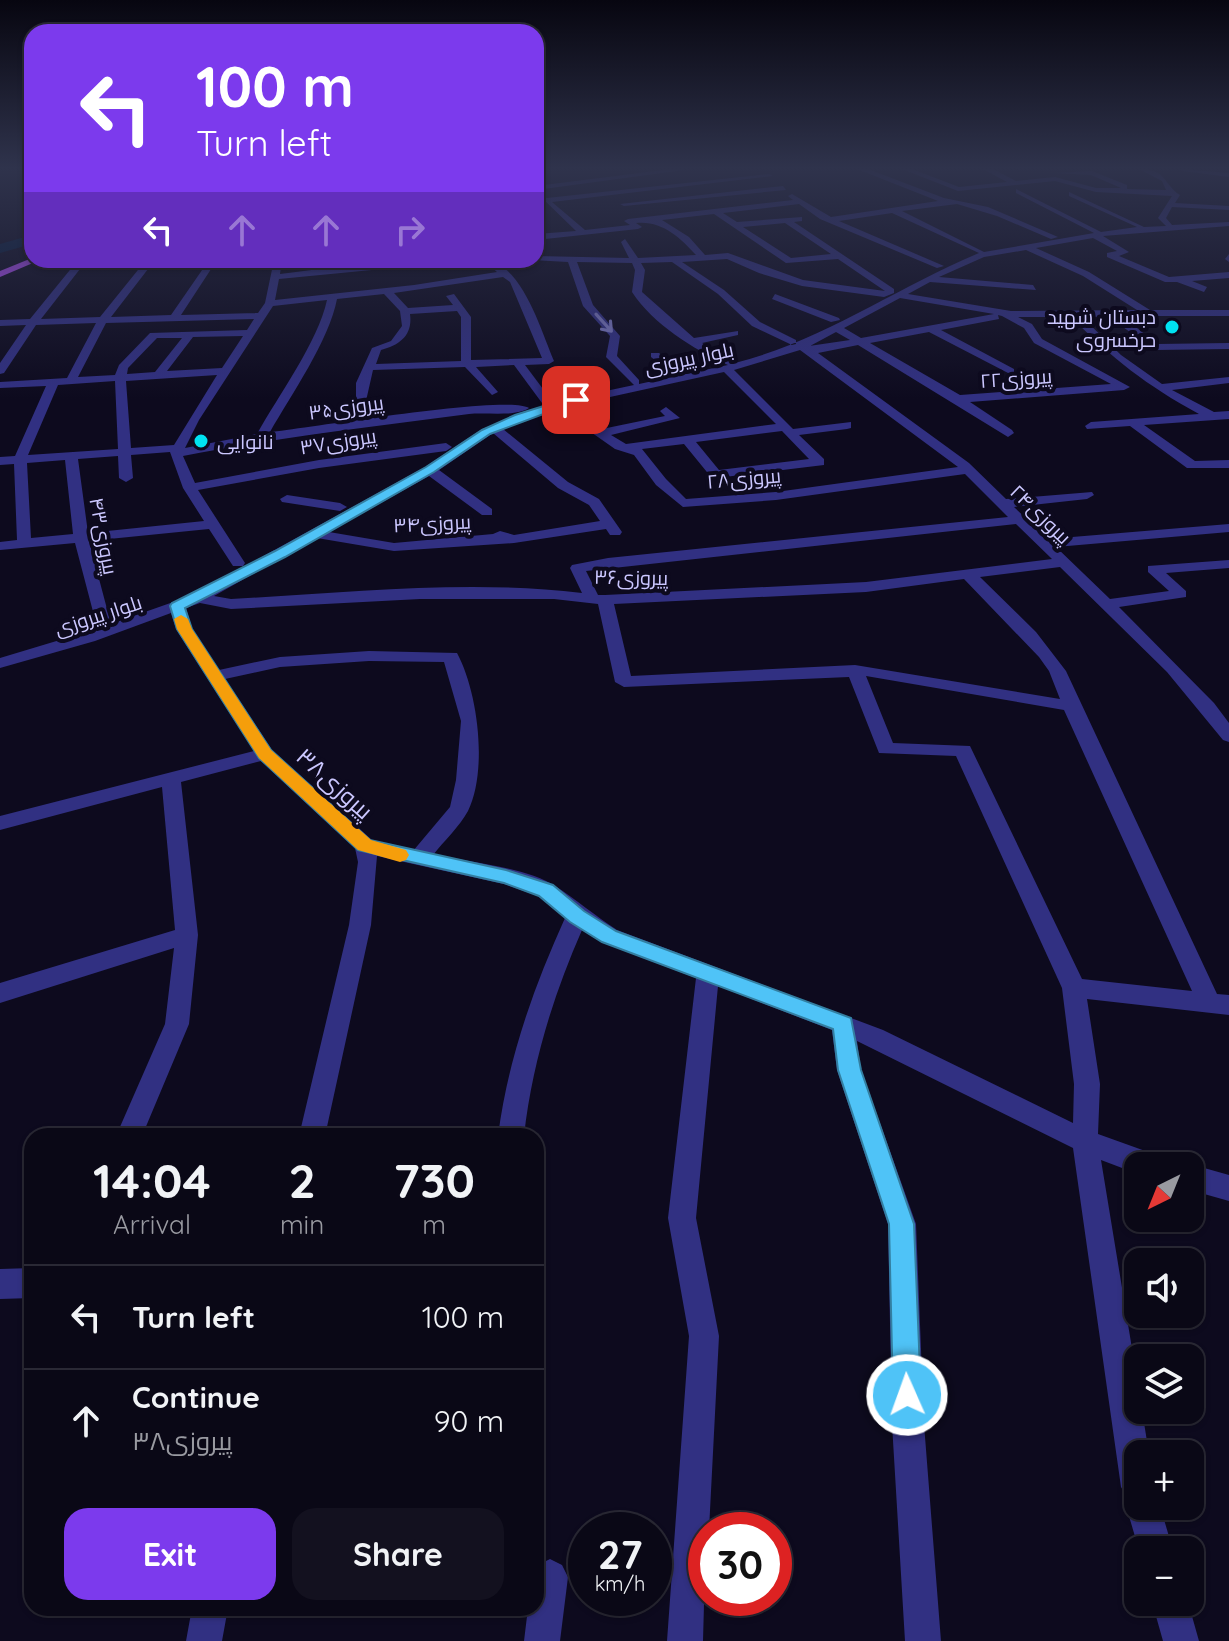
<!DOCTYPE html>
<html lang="en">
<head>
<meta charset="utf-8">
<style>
	body { margin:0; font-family:Quicksand,Cairo,sans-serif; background:#13111f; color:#f1f3f6; height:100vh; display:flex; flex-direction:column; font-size:30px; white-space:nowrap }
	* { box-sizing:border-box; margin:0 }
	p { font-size:26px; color:#999aa1 }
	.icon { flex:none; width:44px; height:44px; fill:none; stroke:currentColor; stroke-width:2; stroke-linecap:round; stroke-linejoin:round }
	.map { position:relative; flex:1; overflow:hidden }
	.sheet { position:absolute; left:24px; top:1128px; width:520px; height:488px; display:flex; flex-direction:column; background:#0a0816; border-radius:24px; box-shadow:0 2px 6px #0004,0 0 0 2px #2a2935 }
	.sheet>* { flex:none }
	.banner { position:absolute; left:24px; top:24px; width:520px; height:244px; border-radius:24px; box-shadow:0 2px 6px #0004,0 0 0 2px #2a2935; background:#7c3aed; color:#fff; overflow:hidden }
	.needle { width:52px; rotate:223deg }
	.buttons { position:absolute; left:1124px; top:1152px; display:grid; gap:16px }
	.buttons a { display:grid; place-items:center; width:80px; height:80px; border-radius:16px; background:#0a0816; box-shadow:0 2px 6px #0004,0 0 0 2px #2a2935; font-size:40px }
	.speed { position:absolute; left:568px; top:1512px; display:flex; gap:16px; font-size:40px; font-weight:700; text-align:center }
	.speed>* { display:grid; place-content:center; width:104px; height:104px; border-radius:50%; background:#0a0816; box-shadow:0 2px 6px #0004,0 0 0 2px #2a2935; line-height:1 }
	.speed small { font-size:20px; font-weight:400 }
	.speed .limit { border:12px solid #d22; background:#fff; color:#111 }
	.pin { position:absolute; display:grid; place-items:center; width:68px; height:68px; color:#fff; margin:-34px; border-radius:16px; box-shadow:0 4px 12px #0006 }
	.me { position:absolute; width:88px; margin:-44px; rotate:358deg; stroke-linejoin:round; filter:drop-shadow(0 0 6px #0008) }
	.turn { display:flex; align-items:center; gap:28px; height:168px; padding:0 40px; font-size:36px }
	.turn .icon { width:104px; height:104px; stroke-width:2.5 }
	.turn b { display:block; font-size:56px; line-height:68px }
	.lanes { display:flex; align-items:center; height:76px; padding:0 40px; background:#0003; justify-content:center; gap:40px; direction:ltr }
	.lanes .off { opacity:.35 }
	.eta { display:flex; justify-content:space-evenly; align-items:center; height:136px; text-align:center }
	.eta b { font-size:48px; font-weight:800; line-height:56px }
	.cta { display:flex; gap:16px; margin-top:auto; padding:16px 40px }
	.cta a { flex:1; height:92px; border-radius:24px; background:#7c3aed; color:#fff; font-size:32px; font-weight:800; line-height:92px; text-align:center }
	.cta a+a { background:#13111f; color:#f1f3f6 }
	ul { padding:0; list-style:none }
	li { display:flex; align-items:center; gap:24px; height:104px; padding:0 40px; border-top:2px solid #2a2935 }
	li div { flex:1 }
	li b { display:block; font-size:30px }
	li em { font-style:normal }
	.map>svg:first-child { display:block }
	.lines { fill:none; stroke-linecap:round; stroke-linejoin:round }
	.river { fill:#041b3d; fill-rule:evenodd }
	.minor { fill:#313082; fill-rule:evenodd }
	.major { fill:#b64eff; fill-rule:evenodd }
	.oneway { stroke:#7674ba }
	.route { fill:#4fc3f7; stroke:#337fa1; stroke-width:2 }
	.slow { fill:#f59e0b }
	.poi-dot { fill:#00e3f2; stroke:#0d0a1e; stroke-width:3 }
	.labels { text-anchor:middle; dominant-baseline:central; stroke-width:8; stroke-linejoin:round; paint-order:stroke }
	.far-poi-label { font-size:20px; fill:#cbc7ff; stroke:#0d0a1e; text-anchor:end }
	.far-street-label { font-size:20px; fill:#cbc7ff; stroke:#0d0a1e }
	.street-label { font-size:24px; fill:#cbc7ff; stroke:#0d0a1e }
</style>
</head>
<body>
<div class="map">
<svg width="1229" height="1641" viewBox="0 0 1229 1641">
	<rect width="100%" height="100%" fill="#0d0a1e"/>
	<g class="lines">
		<path class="river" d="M32,235v9l-32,9v-9z"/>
		<path class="minor" d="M671,169l13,1 -148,20v-4z
			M857,169h11l76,29 44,9 70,30 -7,2 -54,-23 -40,-12 -55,7 82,41 110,-19 -78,-40v-4l85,43 36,-5 -68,-31v-4l75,35 22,-1 -8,-8 14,-22 -76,-4 -41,-11 -97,10 -56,-22h10l47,18 48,-5 -24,-13h10l23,12 39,-4 41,11h25l-30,-13 -36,-2 37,-2 35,14v4l39,1 -4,-9 -23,-12c28,0 24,15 41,26l-5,8 54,3v4l-57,-3 -6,11 6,7 57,-3v4l-126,10 26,16 -10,4 50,21 60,-5v6l-37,3 15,6 -3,5 -27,-10h-12l-58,-25v-4l10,-2 -24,-13 -57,10 53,24 61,38h79v6h-107l35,28 72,-1v6l-74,1 -46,-33h-27l39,38 41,29 67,-7v6l-57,7 42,22 15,-1v8l-85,6 51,36 34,-1v8h-42l-57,-42 -43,3 -2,-3 6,-4 108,-8c-53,-29 -86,-55 -128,-97h-53l14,7 10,15 88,48 -6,3 -154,12 42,28 2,3 -6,4 -150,-92 -40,8 151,110 37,36 86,-7 2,3 -7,4 -73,8 34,32 181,-15v8l-173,15 54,52 59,-8 -21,-19v-6l81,-6v8l-63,5 20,18v6l-67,10 95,96 15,20v19l-6,-2 -56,-68 -107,-105 -80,10 56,55 30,39 151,323 12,1v20l-142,-16 13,85 -2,50 64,23 4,9h-28v8l-37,-14 37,225v25h4l7,44h-11v52h22l13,44h-34l-13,-44 3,-6 -8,-13 -48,-339 -216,-107 4,29 55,154 8,200 17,217h-36l-13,-217 -4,-200 -51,-154 -5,-40 -114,-44 -22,232 23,118 -10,194h-3l-3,111h-36l22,-305 -21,-118 28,-240 -95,-36 -19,-12c-29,66 -50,134 -58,206h-26c10,-77 35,-147 67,-218l-27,-22 -34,-12 -127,-28 -6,69 -46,211h-26l50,-211 9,-63 -3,-14 -94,-87 -80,21 17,153 -9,89 -47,112h-26l49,-112 9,-76 -174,55v-20l175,-53 -13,-143 -162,43v-14l254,-65 -78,-122 -5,-16 -76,28 -95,27v-10l103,-31 -7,-4 -21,-80 -75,7v-8l17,-2 -3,-76 -14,1v-8l15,-1 31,-70 -46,2v-6l67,-4 29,-55 -60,2 -32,48 -4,1v-11l26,-38 -26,1v-6l30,-1 48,-59h9l-46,59 59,-2 46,-57h9l-44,57 60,-2 38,-55h8l-36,55 77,-2 7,-10 9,-43h8l-2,14 103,-13 92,-1 -196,19 -4,21 139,-15 83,-13 -14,-12c38,0 58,71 71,101l-5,3 -24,1 27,36 -6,4 -4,-2 -28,-38 -38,2 22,25 -6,3 -27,-28 -92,3 -7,31 -10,2v-20l16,-35 19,-7 11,-15 -2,-15 -16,-17 -47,5c-8,42 -46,96 -67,133 38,-4 239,-38 259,-24 -13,9 -43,4 -60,6 -96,13 -191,23 -286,42l12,27 124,-23 127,-17 6,4 -6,4 -127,17 -121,22 47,73 -2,3h-10l-24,-37 -120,12 22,83 82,-29 232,-128 57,-38 70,-25 2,-2 80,-17 -28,-28 4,-21 -27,-30 -15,-44 -36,-2h4v-4l93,2 -8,-16 4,-3 13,19 58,-3c-16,-18 -35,-35 -60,-32l6,4 -4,2 -102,11v-6l40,-3 -37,-36 8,3 222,-24 4,2 -221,26 33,28 45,-5 -6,-4 4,-2 165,-19 -5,-4 4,-2 39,23 107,-16zM799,204l21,15 117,49 7,-2 -105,-45 53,-8 87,40c-83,35 -157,88 -244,110l-33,-20 36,-8v-4l-44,7 -52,-46 3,-22 -4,-7 31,-1 46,32 34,32 40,19 4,-1v-4l-36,-18 -36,-32 -42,-28 45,-3 32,14 43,13 82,11 10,-4v-4l-100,-67 8,-1v-4l-65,5 -14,-9zM714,214l72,49 52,-4 47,32 -82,-11 -75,-27 -23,2 -16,-18 -27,-17zM785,223l46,31 -40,4 -48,-31zM1026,250l57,26 54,34 -126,1 -103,-17 22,-12 106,8 -3,-5 -94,-8 45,-20zM577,262l55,1 3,7 -3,22c21,32 61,57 96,73l-89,19v-4l-22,-24 3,-20 -27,-31zM503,277l7,5 32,76 -71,2v-43l-17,-23 -8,2 7,9 -45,3 -14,-15zM900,298l94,16 -133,24 -17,-10zM327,300c-9,42 -49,96 -70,134l-72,14 14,-28 74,-114zM457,311l4,6v44l-85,3 5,-14c19,-5 32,-15 29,-36zM998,315l4,1 22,12 10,15 77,41 -151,11 -90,-52 59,-11 81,42 4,-1v-4l-73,-39 58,-11zM254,319l-7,11 -97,3 -31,32 -4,10 -37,2 28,-54zM836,332l14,8 -41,6h1zM243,336l-21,32 -55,3 26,-34zM157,338h25l-27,34 -28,2 1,-6zM800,350l158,117 -182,25 -90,7 -20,-20 -24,-30 42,-5 27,33 5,1 108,-13v-6l-25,-24 48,-6 4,-1v-6l-58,7 -59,-59zM724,372l52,52 -150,20 -15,-9 69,-17 -14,-11 -6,4 5,5 -63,13 -33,-23zM217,375l-43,70 -43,3 -5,-67zM115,381l3,68 -90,6 30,-70zM558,409l57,40 19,6 22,30 27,22 93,-7 189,-26 43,43 -400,41 -36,7 -2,3 12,25c-114,-14 -237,0 -351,6l-17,-3 103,-58 77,13 120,-8 92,-14 4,6h10l2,-3 -23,-33 -31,-17 -65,-53zM782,431l27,28 -90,11 -23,-28zM493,433l65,55 31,17 11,16 -86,14 -14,-4 -7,3 -99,9 -65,-11 100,-56 53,39h10v-6l-53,-39zM170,452l13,36 21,33 -116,12 -10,-74 40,-3 1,22 7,4 7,-4 -2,-23zM65,460l8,74 -42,4 -4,-75zM1016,524l36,35 -186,23 -261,13h-7l-12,-24zM964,579l75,78 10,14 11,28 -205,-34 -224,11 -17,-72 252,-12zM420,599h134l44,5 17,78 9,5 225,-10 30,76 77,3 106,232 12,96 -1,39 -190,-93 -266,-100c-22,-14 -41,-31 -62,-44 -27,-18 -89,-25 -122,-31 11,-14 27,-29 35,-44 20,-41 10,-119 -11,-158l-88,-2 -89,6 -61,13 -27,-41 -6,-21 14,-5 31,6zM369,661l75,1 17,59 -5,59 -6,27 -37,44 -41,-11 -100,-90 -47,-71 55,-12zM866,676l198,34 128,281 -110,-12 -112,-233 -77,-3z
			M1179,169l50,4v4l-46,-6z
			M783,186l3,4 -162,16 -4,-2z
			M1229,254v8l-4,-3z
			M775,294l64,24 1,2 -9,2 -59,-23z
			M651,353h8l25,20 -10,2 -23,-18z
			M287,495l53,8 7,4 -7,4 -58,-9 -2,-3z
			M1190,1164l39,11v26l-39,-11v-24h-4z
			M32,1268v30l-32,1v-30z
			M550,1559l12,6 6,12 -8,64h-36l4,-33h8v-39l2,-4z
			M1152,1602h36l11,39h-36z
			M192,1608h36l-6,33h-36z"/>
		<path class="major" d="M32,258l8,2 -40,17v-6z"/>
	</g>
	<defs><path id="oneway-shaft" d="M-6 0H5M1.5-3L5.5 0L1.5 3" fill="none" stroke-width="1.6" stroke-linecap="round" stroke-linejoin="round" transform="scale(2)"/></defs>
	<use class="oneway" href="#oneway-shaft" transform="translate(604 323) rotate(48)"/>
	<linearGradient id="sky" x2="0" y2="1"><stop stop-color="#070610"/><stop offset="0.42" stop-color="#2f334c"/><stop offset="1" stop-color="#2f334c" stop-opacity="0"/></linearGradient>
	<rect width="1229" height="399" fill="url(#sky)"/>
	<path class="route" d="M572,397l9,3 -91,34 -56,38 -149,85 -100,51 7,21 79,121 99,90 136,30 47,15 31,26 32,20 235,87 10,52 53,154 7,171 -4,10 -10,4 -10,-4 -4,-10 -4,-171 -51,-154 -5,-41 -231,-87 -32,-20 -31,-26 -35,-13 -146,-33 -99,-92 -82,-129 -7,-23 2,-3 103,-52 151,-84 56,-37 33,-15z"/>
	<path class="slow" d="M181,615l7,4 4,10 79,121 100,90 35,10 3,5 -3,5 -6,2 -42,-12 -99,-92 -82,-129 -3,-10z"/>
	<g class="poi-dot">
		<circle cx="1172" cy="327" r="8"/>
		<circle cx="201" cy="441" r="8"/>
	</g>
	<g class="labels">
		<g class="far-poi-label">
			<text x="1156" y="316">دبستان شهید<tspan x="1156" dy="23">حرخسروی</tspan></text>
			<text x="217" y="441" text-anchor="start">نانوایی</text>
		</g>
		<g class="far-street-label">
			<text transform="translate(689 358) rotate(-12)">بلوار پیروزی</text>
			<text transform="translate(1016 378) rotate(-4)">پیروزی۲۲</text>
			<text transform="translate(346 407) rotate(-8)">پیروزی۳۵</text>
			<text transform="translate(338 441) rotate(-9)">پیروزی۳۷</text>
			<text transform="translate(744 478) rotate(-5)">پیروزی۲۸</text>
			<text transform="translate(1041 514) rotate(44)">پیروزی۲۴</text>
			<text transform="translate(432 523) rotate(-3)">پیروزی۳۴</text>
			<text transform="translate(104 536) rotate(79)">پیروزی۴۳</text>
			<text transform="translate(631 577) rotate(1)">پیروزی۳۶</text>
			<text transform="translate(98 615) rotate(-18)">بلوار پیروزی</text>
		</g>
		<g class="street-label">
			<text transform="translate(335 783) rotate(42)">پیروزی۳۸</text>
		</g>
	</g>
</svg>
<div class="buttons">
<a><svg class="needle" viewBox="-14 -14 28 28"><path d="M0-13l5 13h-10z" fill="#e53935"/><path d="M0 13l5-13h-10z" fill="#999aa1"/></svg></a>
<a><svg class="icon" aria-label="sound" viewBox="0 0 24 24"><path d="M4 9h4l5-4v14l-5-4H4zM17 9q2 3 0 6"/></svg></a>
<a><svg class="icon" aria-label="layers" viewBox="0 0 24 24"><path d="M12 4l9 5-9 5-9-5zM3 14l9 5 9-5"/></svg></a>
<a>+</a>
<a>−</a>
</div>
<div class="speed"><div>27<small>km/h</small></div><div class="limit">30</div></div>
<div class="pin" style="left:576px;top:400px;background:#d93025"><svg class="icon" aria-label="arrive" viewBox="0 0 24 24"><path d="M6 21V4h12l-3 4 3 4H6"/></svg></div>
<svg class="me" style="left:907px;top:1395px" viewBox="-20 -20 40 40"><circle r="17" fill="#4fc3f7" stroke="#fff" stroke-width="3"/><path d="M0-11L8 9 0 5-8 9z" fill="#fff"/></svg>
<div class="banner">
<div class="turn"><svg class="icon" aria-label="left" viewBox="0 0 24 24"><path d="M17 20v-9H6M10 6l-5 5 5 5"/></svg><div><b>100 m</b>Turn left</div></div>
<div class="lanes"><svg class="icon" aria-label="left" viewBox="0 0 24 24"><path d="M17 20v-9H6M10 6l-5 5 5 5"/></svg><svg class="icon off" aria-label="ahead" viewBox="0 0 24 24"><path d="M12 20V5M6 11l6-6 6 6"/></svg><svg class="icon off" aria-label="ahead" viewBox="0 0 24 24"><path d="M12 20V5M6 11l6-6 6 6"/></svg><svg class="icon off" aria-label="right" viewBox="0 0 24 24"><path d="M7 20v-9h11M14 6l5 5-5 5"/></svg></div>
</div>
<section class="sheet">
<div class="eta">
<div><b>14:04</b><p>Arrival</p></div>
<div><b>2</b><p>min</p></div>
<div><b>730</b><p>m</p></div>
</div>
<ul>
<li><svg class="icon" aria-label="left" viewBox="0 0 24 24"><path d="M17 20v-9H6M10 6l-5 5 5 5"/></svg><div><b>Turn left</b></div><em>100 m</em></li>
<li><svg class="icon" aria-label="ahead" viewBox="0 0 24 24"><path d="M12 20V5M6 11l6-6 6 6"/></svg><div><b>Continue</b><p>پیروزی۳۸</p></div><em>90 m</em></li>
</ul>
<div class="cta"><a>Exit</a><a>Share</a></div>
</section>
</div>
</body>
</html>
